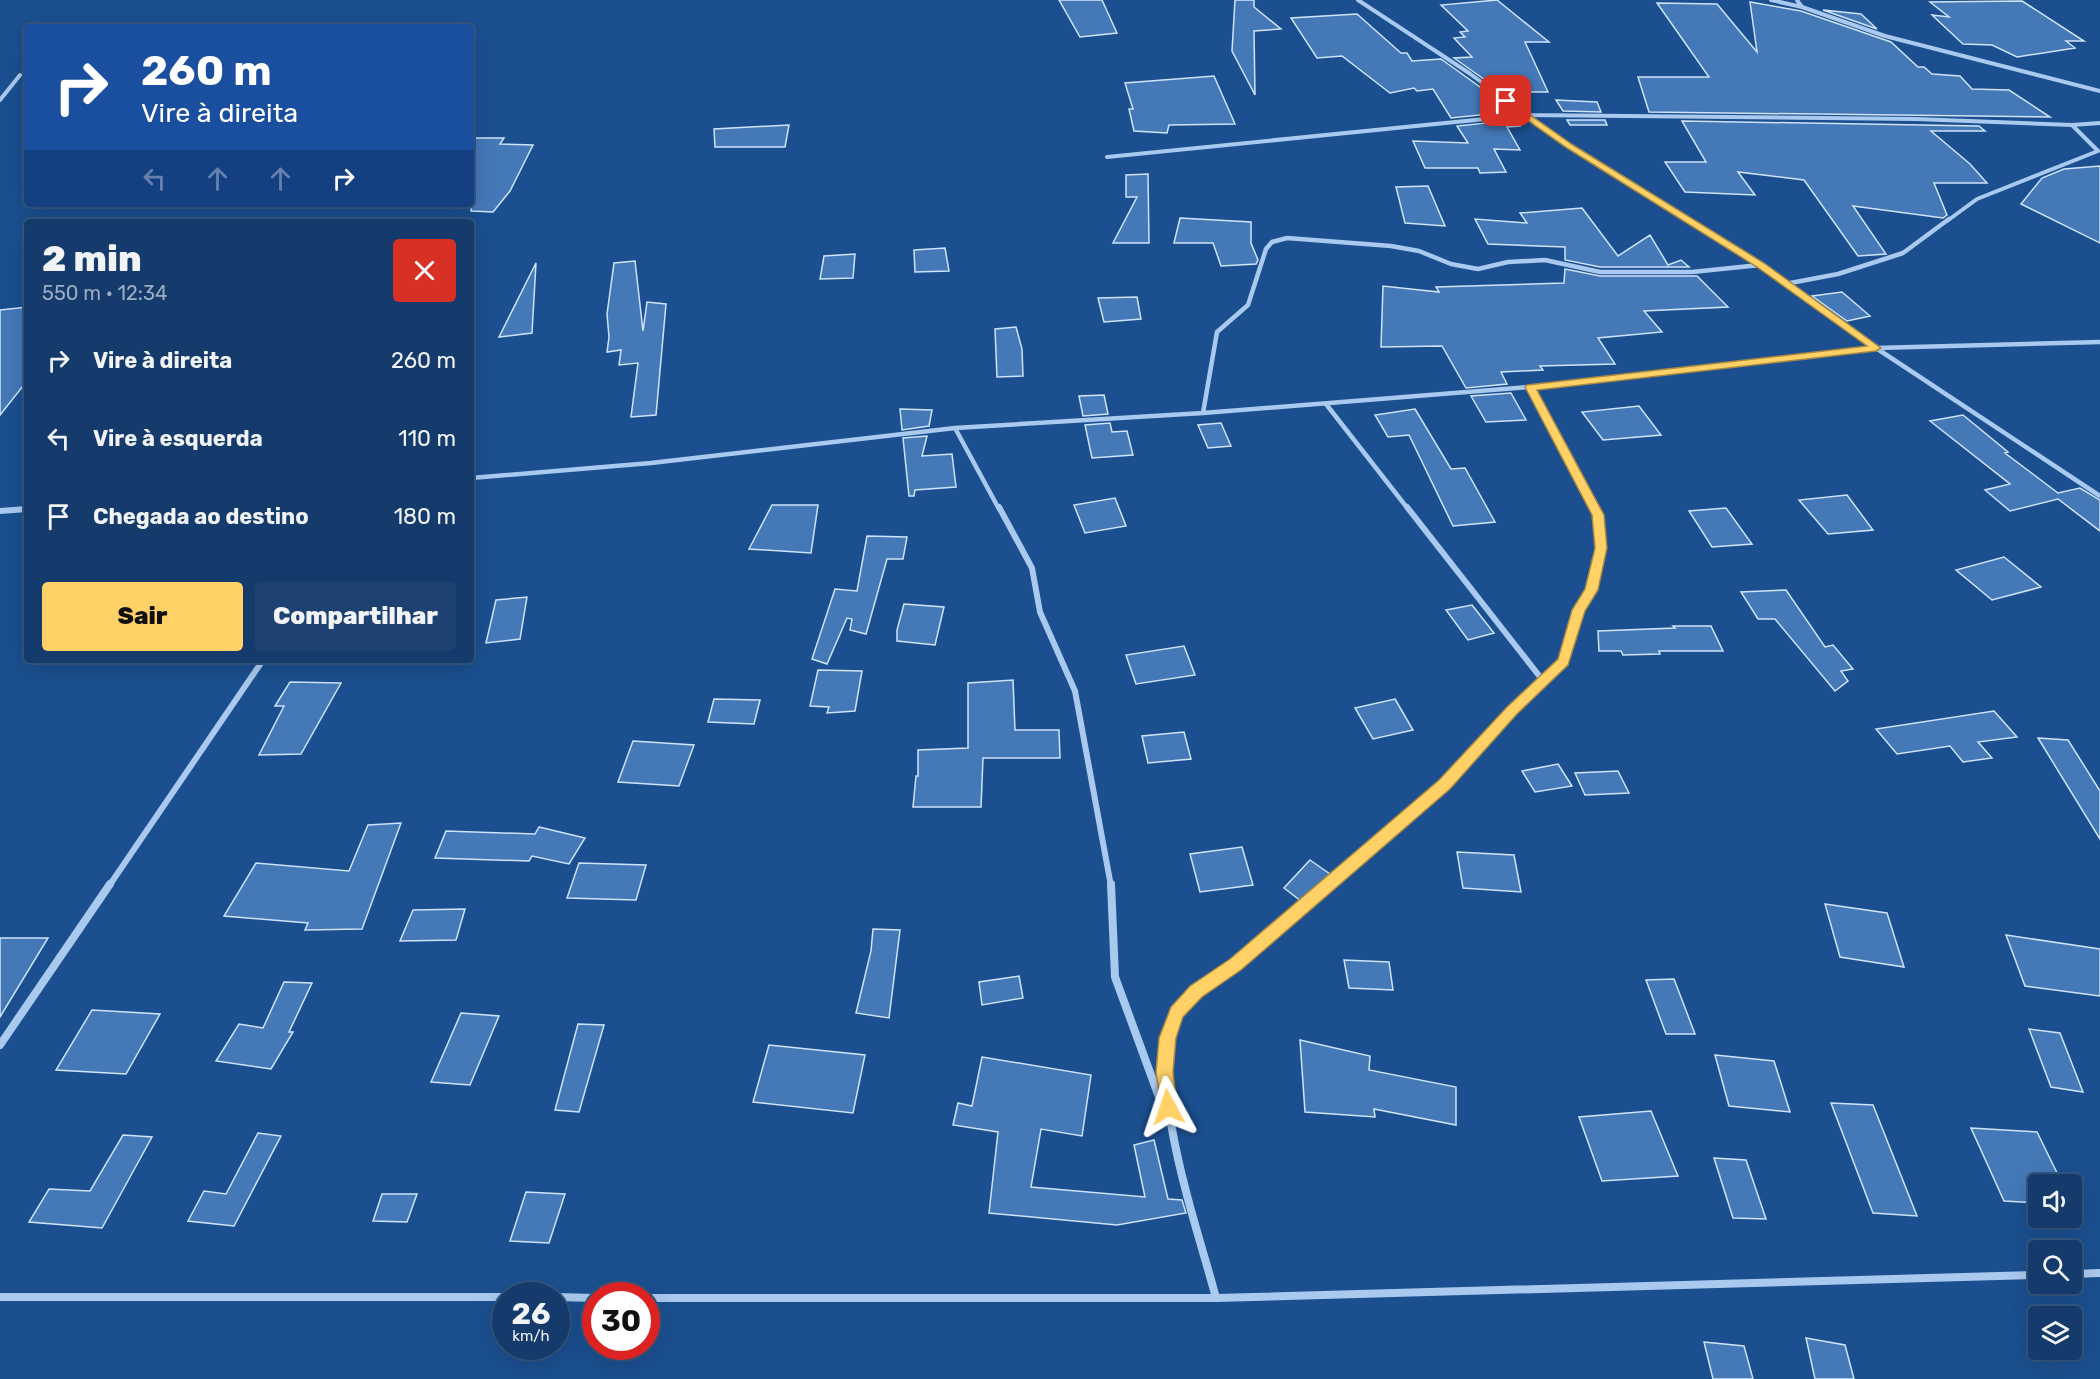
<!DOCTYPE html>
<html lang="pt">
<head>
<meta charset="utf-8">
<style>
	body { margin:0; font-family:Rubik,sans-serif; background:#1d4271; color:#f1f3f6; height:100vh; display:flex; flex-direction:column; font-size:22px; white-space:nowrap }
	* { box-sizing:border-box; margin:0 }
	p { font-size:20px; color:#9dadc1 }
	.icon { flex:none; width:33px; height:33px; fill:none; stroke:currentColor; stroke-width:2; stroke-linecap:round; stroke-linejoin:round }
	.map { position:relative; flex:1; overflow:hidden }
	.panel { position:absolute; left:24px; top:219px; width:450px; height:444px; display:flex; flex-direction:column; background:#143b6b; border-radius:6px; box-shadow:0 6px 24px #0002,0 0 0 2px #33557e }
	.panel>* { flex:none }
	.top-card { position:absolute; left:24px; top:24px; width:450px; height:183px; border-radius:6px; box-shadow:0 6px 24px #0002,0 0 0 2px #33557e; background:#1a4fa0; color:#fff; overflow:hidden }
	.controls { position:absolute; left:2028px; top:1174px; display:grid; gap:12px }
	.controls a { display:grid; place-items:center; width:54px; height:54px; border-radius:6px; background:#143b6b; box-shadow:0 6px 24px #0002,0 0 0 2px #33557e; font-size:30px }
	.speed { position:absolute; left:492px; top:1282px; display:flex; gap:12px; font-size:30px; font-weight:700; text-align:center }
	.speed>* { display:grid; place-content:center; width:78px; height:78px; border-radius:50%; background:#143b6b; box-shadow:0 6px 24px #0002,0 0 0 2px #33557e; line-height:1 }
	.speed small { font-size:15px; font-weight:400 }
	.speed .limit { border:9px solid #d22; background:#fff; color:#111 }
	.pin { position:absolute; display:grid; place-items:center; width:51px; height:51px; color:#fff; margin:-26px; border-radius:12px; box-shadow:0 3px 9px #0006 }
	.me { position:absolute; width:66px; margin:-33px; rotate:355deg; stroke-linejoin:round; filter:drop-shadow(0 0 4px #0008) }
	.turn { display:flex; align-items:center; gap:21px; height:126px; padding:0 18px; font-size:27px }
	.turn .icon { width:78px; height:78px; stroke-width:2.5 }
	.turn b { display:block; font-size:42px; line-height:51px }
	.lanes { display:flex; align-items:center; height:57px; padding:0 18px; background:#0003; justify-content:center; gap:30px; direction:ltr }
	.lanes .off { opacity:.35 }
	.round { display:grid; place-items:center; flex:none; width:63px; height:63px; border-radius:6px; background:#1d4271 }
	.headline { display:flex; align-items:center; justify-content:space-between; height:102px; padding:0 18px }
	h1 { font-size:36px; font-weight:800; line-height:45px }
	.button { display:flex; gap:12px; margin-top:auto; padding:12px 18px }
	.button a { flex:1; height:69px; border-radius:6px; background:#ffd166; color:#111; font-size:24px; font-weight:800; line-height:69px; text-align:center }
	.button a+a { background:#1d4271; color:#f1f3f6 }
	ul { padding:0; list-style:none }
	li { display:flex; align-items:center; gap:18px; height:78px; padding:0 18px }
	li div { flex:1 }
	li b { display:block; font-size:22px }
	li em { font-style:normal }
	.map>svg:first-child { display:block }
	.building { fill:#4478b7; stroke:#cfe3fa; stroke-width:1.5 }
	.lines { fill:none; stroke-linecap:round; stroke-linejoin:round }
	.street-far3 { stroke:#a9c9ee; stroke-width:4 }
	.street-far2 { stroke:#a9c9ee; stroke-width:4.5 }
	.street-far1 { stroke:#a9c9ee; stroke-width:6 }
	.street { stroke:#a9c9ee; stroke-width:8 }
	.route { fill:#ffd166; stroke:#a68842; stroke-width:1.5 }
</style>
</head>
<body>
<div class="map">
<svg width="2100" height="1379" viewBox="0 0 2100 1379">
	<rect width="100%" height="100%" fill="#1b4f8f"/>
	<path class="building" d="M1059,0h43l15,33 -37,4z
		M1235,0h19v7l27,22 -27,2 1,64 -23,-44z
		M1497,0l52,42h-24l23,50h-46l-48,-34 18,-1 -18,-19 11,-1 -5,-5 8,-1 -27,-26z
		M2022,1l62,40h-18l9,7 -58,9 -25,-12 -29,-1 -31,-29 17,2 -19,-15z
		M1750,2l51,9 90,31 27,25h6l8,7 28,2 12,13 37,1 41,27 -401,-5 -11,-35h71l-52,-74 60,1 40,48z
		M1823,10l38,4 16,15z
		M1357,14l44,39h6l5,8 29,-2 60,43 8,10 -58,6 -18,-29 -16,2 -3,-3 -24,5 -48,-37 -25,2 -26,-40z
		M1214,76l21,48 -66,1 -2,8 -33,-2 -5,-22h4l-8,-26z
		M1556,100l41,2 4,10 -38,-1z
		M1515,120l5,6 -13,1 13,23 -26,-1 12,23 -26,1 -2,-5h-53l-12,-27 55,2 -11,-17z
		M1567,120h38l2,5h-37z
		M1682,121l297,5 6,5h-54l39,33 17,19h-53l13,32 -4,3 -90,-12 33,48 -28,2 -54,-76 -66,-8 17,23 -70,-3 -20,-30h41z
		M789,125l-4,22h-70l-1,-18z
		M471,138h33l-4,6 33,1 -23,46 -17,21 -22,-1z
		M2100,166v77l-79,-39 21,-26 22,-9z
		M1148,174l1,69h-36l24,-46h-11v-22z
		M1428,186l17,40 -40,-3 -9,-36z
		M1582,208l36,48 32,-21 18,30 13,-5 8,7h-89l-35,-7v-13l-77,-3 -13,-25 52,4 -7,-10z
		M1180,218l71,4v21l7,17 -2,4 -35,2 -8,-23h-39z
		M945,248l4,23 -34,1 -1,-22z
		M855,254l-2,24 -33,1 4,-23z
		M635,261l8,70 4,-29 19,2 -10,111 -25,2 7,-54 -19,2 2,-15 -14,2 2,-15 -2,-23 7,-51z
		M536,263l-4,70 -33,4z
		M1565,269l35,7h97l31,31 -84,4 18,21 -64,6 17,26 -75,2 3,4 -42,2 6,12 -41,4 -24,-42 -61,1 2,-61 56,6 -3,-5 128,-4z
		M1842,292l28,24 -23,5 -35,-25z
		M1137,297l4,22 -37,3 -6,-24z
		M27,307v74l-27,34v-105z
		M1016,327l6,22 1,27 -26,1 -2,-48z
		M1511,393l15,27 -40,2 -15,-26z
		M1104,395l4,19 -25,2 -4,-20z
		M1639,406l22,29 -58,5 -21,-28z
		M900,409l32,1 -3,16 -27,4z
		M1415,409l36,60 14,-1 30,54 -42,4 -44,-91 -21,2 -13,-22z
		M1963,415l45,37 -3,1 53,40 22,-5 20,12v31l-42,-32 -48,12 -25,-21 25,-6 -80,-63z
		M1110,423l2,9 15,-1 6,24 -41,3 -7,-33z
		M1221,423l10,23 -23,2 -10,-23z
		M927,436l-5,20 30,-2 4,33 -41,3 -1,6h-5l-6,-58z
		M1847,495l26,35 -45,4 -29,-34z
		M1115,498l11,28 -41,7 -11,-28z
		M772,505h46l-7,48 -62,-4z
		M1726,508l26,36 -40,3 -23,-36z
		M867,536l40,1 -4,22h-16l-21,75 -16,-4 2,-11 -5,-1 -20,46 -15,-5 23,-70 22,2z
		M2004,557l37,30 -49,13 -36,-30z
		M1786,590l39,57 8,-2 20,24 -12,2 7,10 -13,10 -60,-72h-17l-17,-27z
		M527,597l-7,42 -34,4 10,-43z
		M904,604l40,3 -9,38 -38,-4v-11z
		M1472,605l22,28 -26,7 -22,-30z
		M1673,626h38l12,25h-64l1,3 -37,1 -2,-4h-22l-1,-20 77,-3z
		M1184,646l11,29 -59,9 -10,-29z
		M818,670l44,1 -7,40 -28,2 2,-6 -19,-1z
		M1013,680l2,50h44l1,28h-77l-2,49h-68l3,-31h2v-26l50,-2v-65z
		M290,682l51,1 -40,71 -42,1 25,-49h-9z
		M714,699l46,1 -6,24 -46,-2z
		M1395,699l18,31 -40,9 -18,-31z
		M1994,711l23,26 -39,5 14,16 -29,4 -13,-16 -53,8 -21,-25z
		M1184,732l7,27 -43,4 -6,-27z
		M2038,738l30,2 32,51v48z
		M633,741l61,4 -15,41 -61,-4z
		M1558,764l14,22 -37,6 -13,-21z
		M1618,771l11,22 -44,2 -10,-22z
		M401,823l-39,106 -57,1 3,-7 -84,-7 32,-53 93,8 19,-46z
		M539,827l46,11 -16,26 -37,-8 -3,5 -94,-3 11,-27 89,3z
		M1242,847l11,38 -53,7 -10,-38z
		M1457,852l57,3 7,37 -58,-4z
		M1310,860l20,14 -29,27 -17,-13z
		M579,863l67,2 -10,35 -69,-2z
		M1825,904l62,9 17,54 -64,-10z
		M465,909l-9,31 -56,1 13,-31z
		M873,929l27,1 -11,88 -33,-5 15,-62z
		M2006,935l94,14v47l-75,-10z
		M0,938h48l-48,79z
		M1344,960l45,2 4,28 -44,-2z
		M1019,976l4,22 -41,7 -3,-23z
		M1674,979l21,55h-29l-20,-54z
		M284,982l28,1 -23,49h4l-22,37 -55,-8 23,-37 24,4z
		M92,1010l68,4 -34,60 -70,-4z
		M461,1013l38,3 -29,69 -39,-3z
		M578,1024l26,1 -25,87 -24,-2z
		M2029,1029l31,4 23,59 -32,-5z
		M1300,1040l70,16 -1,14 87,17v38l-82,-16 1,8 -70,-5z
		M769,1045l96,10 -12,58 -100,-11z
		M1715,1055l59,6 16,51 -61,-6z
		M982,1057l109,18 -9,61 -41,-7 -10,58 114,10 -11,-52 20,-5 14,59 14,1 4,13 -69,12 -128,-12 9,-81 -45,-7 5,-22 14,3z
		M1831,1103l42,2 44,111 -44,-3z
		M1651,1111l27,65 -76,5 -23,-64z
		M1971,1128l66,4 23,47 -22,-1v25l-34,-2z
		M258,1133l23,3 -47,90 -46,-5 16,-30 22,3z
		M123,1135l29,2 -50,91 -73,-6 20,-33 41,2z
		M1714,1158l32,2 20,59 -33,-1z
		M526,1192l39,2 -16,49 -39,-2z
		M382,1194h35l-10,28 -34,-1z
		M1806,1338l39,7 9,34h-39z
		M1704,1342l40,4 9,33h-40z"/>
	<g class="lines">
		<path class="street-far3" d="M1358,0l111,73 101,74 119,74
			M1771,0l31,7
			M1797,0l5,7 83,29 215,55
			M0,100l20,-25
			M1107,157l418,-42 391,4 156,6
			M1947,221l30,-22 121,-48 -26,-26 28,-2"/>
		<path class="street-far2" d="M1687,219l74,46 115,83 224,148
			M1785,284l53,-10 65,-21 46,-34
			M1530,387l65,122
			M1326,404l82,105
			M1203,413l14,-81 31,-27 18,-56 6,-7 15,-4 104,8 28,5 32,13 27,5 30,-7 37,-2 55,12h92l68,-7
			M955,428l44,81
			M471,478l180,-15 304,-35 248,-15 327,-26 346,-39 224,-6"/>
		<path class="street-far1" d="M999,507l33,61 8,44 35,79 36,195
			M1407,507l137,175
			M0,511l27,-2
			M109,886l154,-226
			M1327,886l118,-101 67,-74 52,-50 14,-50 14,-21 9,-42 -3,-33 -4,-8"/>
		<path class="street" d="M1111,884l4,93 51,139
			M0,1045l110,-161
			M2072,1274l28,-1
			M0,1297h506
			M556,1297l40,1
			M646,1298h570l822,-23
			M1216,1298c-18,-69 -73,-221 -40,-285 11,-22 40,-34 59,-49 33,-24 63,-53 94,-80"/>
	</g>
	<path class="route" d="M1503,100h6l64,45 191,118 117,85 -5,3 -339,39 67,125 3,33 -9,42 -13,21 -17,54 -51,49 -67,75 -209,181 -39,27 -19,20 -7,21 -3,34 4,35 -3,6 -6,3 -6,-3 -6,-41 3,-34 12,-31 19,-21 40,-27 209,-179 68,-73 51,-48 14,-49 13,-21 10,-41 -3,-33 -67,-128 2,-2 340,-39 -110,-79 -190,-119 -64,-45z"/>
</svg>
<div class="controls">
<a><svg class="icon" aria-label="sound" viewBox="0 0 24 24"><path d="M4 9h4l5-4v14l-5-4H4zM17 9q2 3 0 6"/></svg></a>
<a><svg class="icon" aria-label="search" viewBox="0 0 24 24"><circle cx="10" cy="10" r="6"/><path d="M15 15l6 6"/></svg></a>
<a><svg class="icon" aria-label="layers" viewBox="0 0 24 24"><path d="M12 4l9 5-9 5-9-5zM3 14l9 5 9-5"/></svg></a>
</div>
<div class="speed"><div>26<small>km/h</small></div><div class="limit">30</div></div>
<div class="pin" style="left:1506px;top:101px;background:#d93025"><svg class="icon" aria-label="arrive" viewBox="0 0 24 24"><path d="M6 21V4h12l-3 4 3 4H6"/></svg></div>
<svg class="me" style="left:1168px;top:1107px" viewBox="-20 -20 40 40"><path d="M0-17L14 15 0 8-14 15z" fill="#ffd166" stroke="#fff" stroke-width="4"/></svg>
<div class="top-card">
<div class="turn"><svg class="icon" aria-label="right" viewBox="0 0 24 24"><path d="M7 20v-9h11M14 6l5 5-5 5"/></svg><div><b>260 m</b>Vire à direita</div></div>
<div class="lanes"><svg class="icon off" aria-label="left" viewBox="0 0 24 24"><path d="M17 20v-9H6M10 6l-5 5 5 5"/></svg><svg class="icon off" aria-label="ahead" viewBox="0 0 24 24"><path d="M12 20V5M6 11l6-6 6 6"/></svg><svg class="icon off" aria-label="ahead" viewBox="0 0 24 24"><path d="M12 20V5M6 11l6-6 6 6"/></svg><svg class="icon" aria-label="right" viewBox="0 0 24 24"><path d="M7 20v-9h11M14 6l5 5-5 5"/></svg></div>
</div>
<section class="panel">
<div class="headline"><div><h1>2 min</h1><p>550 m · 12:34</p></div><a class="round" style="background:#d93025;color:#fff"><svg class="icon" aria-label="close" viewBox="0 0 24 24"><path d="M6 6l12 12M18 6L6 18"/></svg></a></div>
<ul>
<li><svg class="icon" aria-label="right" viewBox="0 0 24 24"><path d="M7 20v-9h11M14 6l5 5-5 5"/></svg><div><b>Vire à direita</b></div><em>260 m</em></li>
<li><svg class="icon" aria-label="left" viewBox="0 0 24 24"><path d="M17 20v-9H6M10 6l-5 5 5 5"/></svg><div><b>Vire à esquerda</b></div><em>110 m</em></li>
<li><svg class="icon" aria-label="arrive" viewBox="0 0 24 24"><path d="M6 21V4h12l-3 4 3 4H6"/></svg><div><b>Chegada ao destino</b></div><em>180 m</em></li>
</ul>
<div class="button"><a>Sair</a><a>Compartilhar</a></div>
</section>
</div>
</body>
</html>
